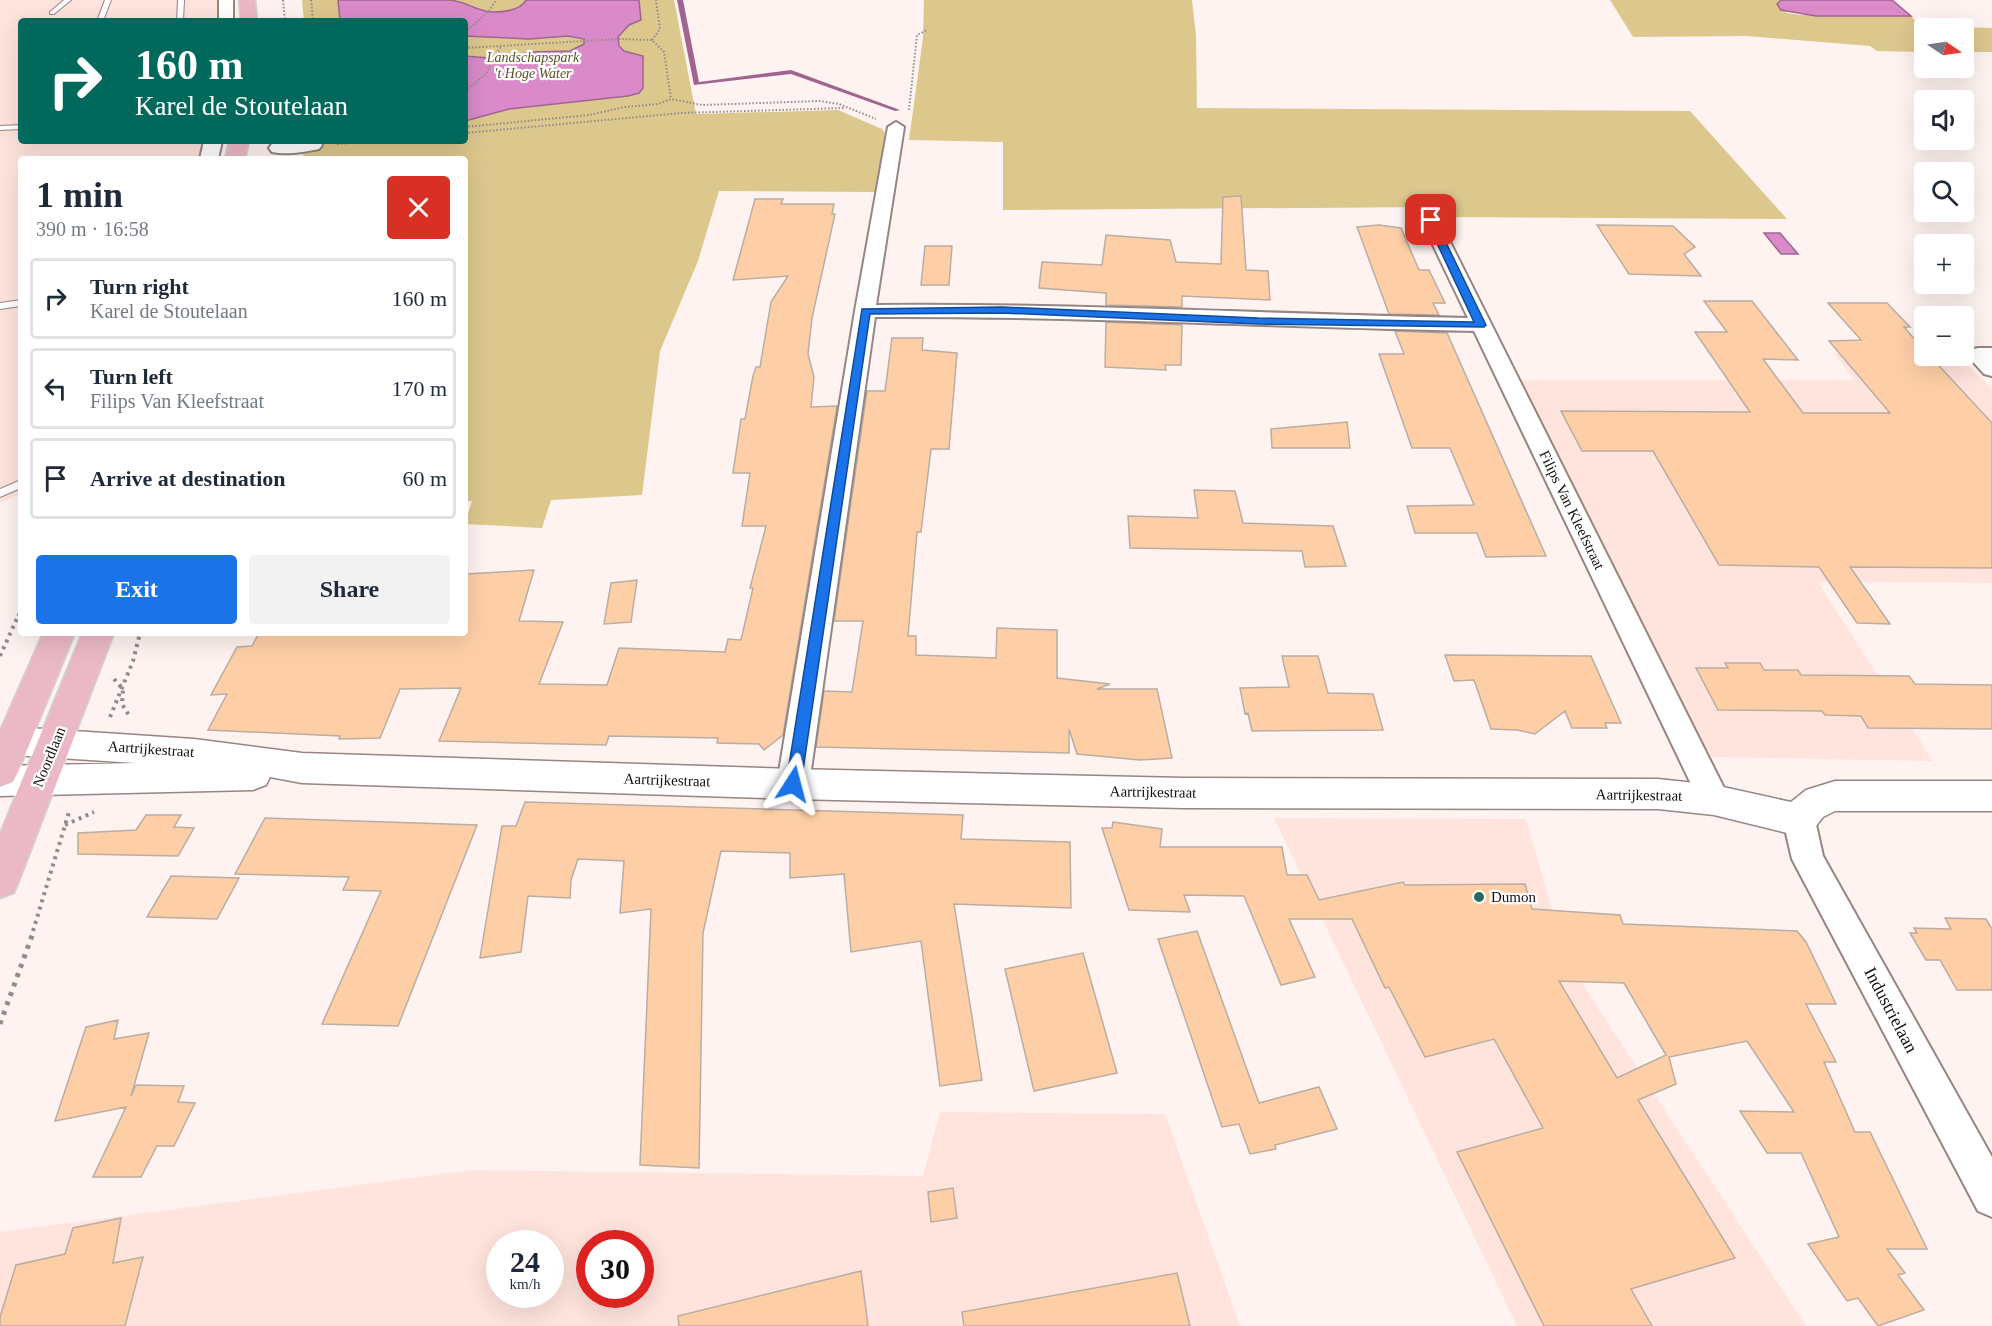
<!DOCTYPE html>
<html lang="en">
<head>
<meta charset="utf-8">
<style>
	body { margin:0; font-family:Georgia,serif; background:#f2f2f3; color:#1f2937; height:100vh; display:flex; flex-direction:column; font-size:22px; white-space:nowrap }
	* { box-sizing:border-box; margin:0 }
	p { font-size:20px; color:#747a83 }
	.icon { flex:none; width:33px; height:33px; fill:none; stroke:currentColor; stroke-width:2; stroke-linecap:round; stroke-linejoin:round }
	.map { position:relative; flex:1; overflow:hidden }
	.panel { position:absolute; left:18px; top:156px; width:450px; height:480px; display:flex; flex-direction:column; background:#fff; border-radius:6px; box-shadow:0 6px 24px #0002 }
	.panel>* { flex:none }
	.top-card { position:absolute; left:18px; top:18px; width:450px; height:126px; border-radius:6px; box-shadow:0 6px 24px #0002; background:#00695c; color:#fff; overflow:hidden }
	.needle { width:39px; rotate:103deg }
	.tools { position:absolute; left:1914px; top:18px; display:grid; gap:12px }
	.tools a { display:grid; place-items:center; width:60px; height:60px; border-radius:6px; background:#fff; box-shadow:0 6px 24px #0002; font-size:30px }
	.speed { position:absolute; left:486px; top:1230px; display:flex; gap:12px; font-size:30px; font-weight:700; text-align:center }
	.speed>* { display:grid; place-content:center; width:78px; height:78px; border-radius:50%; background:#fff; box-shadow:0 6px 24px #0002; line-height:1 }
	.speed small { font-size:15px; font-weight:400 }
	.speed .limit { border:9px solid #d22; background:#fff; color:#111 }
	.pin { position:absolute; display:grid; place-items:center; width:51px; height:51px; color:#fff; margin:-26px; border-radius:12px; box-shadow:0 3px 9px #0006 }
	.me { position:absolute; width:66px; margin:-33px; rotate:9deg; stroke-linejoin:round; filter:drop-shadow(0 0 4px #0008) }
	.turn { display:flex; align-items:center; gap:21px; height:126px; padding:0 18px; font-size:27px }
	.turn .icon { width:78px; height:78px; stroke-width:2.5 }
	.turn b { display:block; font-size:42px; line-height:51px }
	.round { display:grid; place-items:center; flex:none; width:63px; height:63px; border-radius:6px; background:#f2f2f3 }
	.head { display:flex; align-items:center; justify-content:space-between; height:102px; padding:0 18px }
	h1 { font-size:36px; font-weight:800; line-height:45px }
	.button { display:flex; gap:12px; margin-top:auto; padding:12px 18px }
	.button a { flex:1; height:69px; border-radius:6px; background:#1a73e8; color:#fff; font-size:24px; font-weight:800; line-height:69px; text-align:center }
	.button a+a { background:#f2f2f3; color:#1f2937 }
	ul { padding:0; list-style:none }
	li { display:flex; align-items:center; gap:18px; height:81px; margin:0 12px 9px; padding:0 6px; border:3px solid #e0e1e3; border-radius:6px }
	li div { flex:1 }
	li b { display:block; font-size:22px }
	li em { font-style:normal }
	.map>svg:first-child { display:block }
	.built { fill:#ffe3dd; fill-rule:evenodd }
	.green { fill:#dcc78d }
	.water { fill:#da8ac8; stroke:#9f6590; stroke-width:1.5 }
	.lines { fill:none; stroke-linecap:round; stroke-linejoin:round }
	.stream { fill:#9f6590; fill-rule:evenodd }
	.building { fill:#fecfa7; stroke:#baada2; stroke-width:1.5; fill-rule:evenodd }
	.service-casing { stroke:#968582; stroke-width:2 }
	.minor-casing { stroke:#968582; stroke-width:4 }
	.tertiary-casing { stroke:#968582; stroke-width:3 }
	.primary-casing { stroke:#d5d4d3; stroke-width:3 }
	.path-far3 { stroke:#948b89; stroke-width:2; stroke-dasharray:1.5 2; stroke-linecap:butt }
	.path-far2 { stroke:#948b89; stroke-width:3; stroke-dasharray:2 4; stroke-linecap:butt }
	.path-far1 { stroke:#948b89; stroke-width:4; stroke-dasharray:3 4.5; stroke-linecap:butt }
	.path { stroke:#948b89; stroke-width:5; stroke-dasharray:4 6; stroke-linecap:butt }
	.service { fill:#fff; fill-rule:evenodd }
	.minor { fill:#fff; fill-rule:evenodd }
	.tertiary { fill:#fff; fill-rule:evenodd }
	.primary { fill:#ebb9c5; fill-rule:evenodd }
	.route { fill:#1a73e8; stroke:#114b97; stroke-width:1.5 }
	.poi-dot { fill:#276b5d; stroke:#fff; stroke-width:2 }
	.labels { text-anchor:middle; dominant-baseline:central; stroke-width:4.5; stroke-linejoin:round; paint-order:stroke }
	.far-park-label { font-size:14px; font-style:italic; fill:#5c4e25; stroke:#fff }
	.street-label { font-size:15px; fill:#150f0d; stroke:#fff }
	.poi-label { font-size:15px; fill:#150f0d; stroke:#fff; text-anchor:start }
	.near-street-label { font-size:18px; fill:#150f0d; stroke:#fff }
</style>
</head>
<body>
<div class="map">
<svg width="1992" height="1326" viewBox="0 0 1992 1326">
	<rect width="100%" height="100%" fill="#fff3f1"/>
	<path class="built" d="M0,0h219v21h-198v120h186l-4,18h-182v334l-21,10z
		M1834,353l125,3 33,33v194l-174,-1 115,179 -221,-4 -34,-54 -160,-323h336z
		M1274,818l252,1 40,140 240,367h-289z
		M940,1112l225,2 75,212h-1240v-94l473,-62 450,6zM500,1244h50v50h-50zM590,1244h50v50h-50z"/>
	<path class="green" d="M302,0h372l22,114 142,-4 44,19 3,4 -9,59 -157,-1 -21,70 -38,90 -18,144 -91,5 -9,28 -77,-4 7,-23h-7v-342h-162l1,-18h161v-120h-161z
		M924,0h268l4,36 1,72 493,3 97,108 -350,-2 -4,-10 -430,3v-68l-94,-2 14,-102z
		M1610,0h171l-4,4 10,9 13,2 111,1 9,10 72,2v24h-28v-24h-40v24l-47,-1 -7,-5 -123,-10 -114,1z"/>
	<path class="water" d="M338,0c37,0 74,0 111,0 17,1 28,12 44,12 11,0 28,-2 33,-12h113l2,20 -12,5 -11,12 1,9 5,5 19,5v32l-4,5 -11,3 -119,13 -44,12v-65l37,3 27,-7 41,-1 14,-7v-5l-16,-3 -39,3 -64,-3v-15h-125z
		M1781,0h111l19,16h-95l-35,-6 -4,-6z
		M1764,233h16l18,21h-17z"/>
	<g class="lines">
		<path class="stream" d="M677,0h6l16,82 92,-12 109,40 -5,1 -104,-37 -97,11z"/>
	</g>
	<path class="building" d="M1241,196l5,74 22,1 2,29 -88,-4v11l-76,-2v-12l-67,-5 3,-26 60,3 4,-30 64,5 6,22 45,2 2,-67z
		M755,199h28l-2,5h53l-2,10h3l-23,104 -4,36 6,23 -3,30 26,-1 -54,329 -19,15 -5,-6 -42,-1 1,-5 -109,-2 -3,9 -167,-4 22,-53 -61,1 -20,49 -41,1 1,-3 -132,-6 19,-36 -16,1 26,-48 15,-1 7,-13h206v-59l69,-4 -15,51 44,1 -24,62 68,1 12,-37 106,4 3,-13 13,1 12,-52h-3l16,-62h-24l8,-53h-17l8,-54h4l8,-43 3,-9h4l11,-65 17,-26 -55,4z
		M1379,225l22,3 18,42h10l16,33h-12l6,12 -50,-1 -32,-87z
		M1597,225l76,1 22,21 -11,7 17,22 -72,-2z
		M925,246h27l-3,39h-28z
		M1704,301h48l46,59 -35,-1 40,54h87l-61,-72 32,-1 -33,-37h59l23,24h-6l20,23v6h6l62,67v145l-142,-1 40,57 -33,-1 -38,-56 -100,-2 -66,-114h-71l-21,-40 189,1 -55,-80h32z
		M1106,322l76,3 -1,40h-16l1,5 -61,-3z
		M1395,331l52,2 99,223 -60,1 -9,-24h-62l-8,-27 67,-1 -24,-57h-38l-33,-94h25z
		M892,338h31l-1,12 35,3 -8,96h-18l-10,83h-4l-9,104h8v19l80,3 1,-30 60,2v48l53,6 -13,5h60l15,69 -32,2 -63,-6 -8,-25v24l-253,-6 8,-56 28,1 11,-71h-29l33,-230h18z
		M1347,422l3,26h-78l-1,-19z
		M1194,490l41,1 8,32 90,3 13,40 -41,1 -3,-16 -172,-3 -2,-32 70,2z
		M637,580l-6,42 -27,2 7,-41z
		M1445,655l146,1 30,67h-16l2,5h-35l-7,-17 -30,23 -18,-4 -26,-1 -17,-49 -20,1z
		M1282,656h36l10,37 45,1 10,36 -131,1 -4,-18 -3,1 -5,-26 49,-1z
		M1725,663h35l4,7h34l3,5 108,1 6,8 77,1v44l-124,-1 -7,-12 -36,-1 -3,-4 -104,-1 -22,-42h32z
		M525,802l438,13 -2,24 109,3 1,66 -117,-4 28,176 -42,6 -19,-145 -70,11 -7,-78 -54,4v-25l-69,-2 -18,82 -4,235 -59,-3 11,-256 -31,4 4,-52 -46,-2 -7,21 -1,18 -42,-2 -7,56 -41,6 22,-132h14z
		M146,815h35l-7,12 20,1 -16,28 -100,-2v-21l58,-3z
		M265,818l212,7 -79,201 -76,-2 59,-133 -38,-1 6,-13 -114,-3z
		M1113,822l49,7 -2,18h122l5,28h20l12,25 84,-18 2,3 120,-1 7,25 88,6 3,9 174,7 9,11 30,62h-30l30,58h-12l31,70h15l57,117h-40l18,24 -7,2 26,35 -46,16 -20,-28 -11,3 -39,-57 31,-7 -38,-84h-34l-27,-42 54,1 -47,-71 -78,16 7,27 -38,16 97,158 -104,31 21,37h-108l-87,-174 86,-24 -49,-89 -69,18 -36,-70 -4,1 -33,-69h-63l26,58 -34,8 -37,-89 -60,-1 6,17 -61,-2 -27,-82h10zM1559,981l65,2 42,72 -49,23z
		M171,876l68,2 -22,41 -70,-2z
		M1945,918l41,1 6,10v61h-35l-17,-30h-14l-16,-27h7l-3,-5 37,1z
		M1197,931l62,172 60,-16 18,42 -62,16 1,4 -26,5 -11,-30 -17,3 -64,-188z
		M1083,953l34,120 -83,18 -29,-122z
		M118,1020l-4,19 35,-6 -18,63 5,-11 48,1 -6,16 17,1 -21,43h-17l-16,31h-48l33,-70 -71,14 31,-94z
		M953,1188l4,30 -26,4 -3,-30z
		M121,1218l-8,45 30,-6 -18,69h-125v-9l16,-52 49,-11 8,-26z
		M861,1271l7,55h-189l-1,-10z
		M1177,1273l13,53h-226l-2,-14z"/>
	<g class="lines">
		<g class="service-casing">
			<path id="service" d="M64,0h7l-17,14h-4v-2z
				M105,0h6l-8,21h-6z
				M178,0h6l-1,21h-6z
				M21,125v4l-21,1v-4z
				M21,300v6l-21,3v-6z
				M21,480v8l-21,9v-8z"/>
		</g>
		<g class="minor-casing">
			<path id="minor" d="M219,0h14v21h-14z
				M896,122l8,5 -28,178c198,-2 395,9 592,13l-47,-98 2,-4h14l293,584 -5,9 -11,4 -11,-4 -229,-478c-200,-4 -400,-15 -599,-14l-66,467 -5,9 -11,4 -11,-4 -5,-9 78,-473 33,-184z
				M204,141h18l-4,18h-18z
				M318,141l4,4 -3,4c-14,3 -33,6 -47,3l-3,-4 3,-4 6,-1z
				M1978,348h14v28l-8,-2 -17,-19 3,-5z
				M1799,806l11,4 5,10 8,36 169,301v60l-14,-6 -186,-352 -9,-39 5,-10z"/>
		</g>
		<g class="tertiary-casing">
			<path id="tertiary" d="M14,727l180,12 108,14 491,16 391,9 474,1 56,6 77,17 15,-12 29,-9h157v30h-157l-12,6 -11,14 -13,5 -85,-21 -56,-6 -474,-1 -391,-9 -491,-16 -32,-6 -4,8 -13,5 -253,6v-30l135,-3 -121,-8 -12,-4v-20z"/>
		</g>
		<g class="primary-casing">
			<path id="primary" d="M239,0h16l2,21h-16z
				M229,141h20l-4,18h-20z
				M43,633h32l-57,139 -5,10 -13,5v-56z
				M82,633h32l-95,248 -5,12 -14,5v-64z"/>
		</g>
		<path class="path-far3" d="M283,0l2,21
			M311,0l2,21
			M465,32l24,-21 7,-11
			M652,40l8,-11 -4,-29
			M465,48l154,-9 33,1 12,12 7,47
			M465,91l21,-17 15,-28
			M909,110l8,-75 10,-5
			M465,127l124,-12 36,-8 33,-3 13,-5 31,6 118,-4 19,3 37,15
			M465,133l216,-20 163,-5
			M337,144l38,-3"/>
		<path class="path-far2" d="M18,616l3,-6"/>
		<path class="path-far1" d="M0,656l19,-42
			M114,679l9,10 -1,15 8,13
			M110,717l23,-56 7,-28
			M65,825l29,-13
			M33,931l36,-119"/>
		<path class="path" d="M0,1024l34,-94"/>
		<use href="#service" class="service"/>
		<use href="#minor" class="minor"/>
		<use href="#tertiary" class="tertiary"/>
		<use href="#primary" class="primary"/>
	</g>
	<path class="route" d="M1431,218l4,2 51,105 -2,2 -226,-3 -256,-11 -132,1 -69,470 -3,4 -5,2 -5,-2 -2,-4 76,-475 140,-2 256,11 216,4 -48,-102z"/>
	<circle class="poi-dot" cx="1479" cy="897" r="6"/>
	<g class="labels">
		<g class="far-park-label">
			<text x="533" y="57">Landschapspark<tspan x="533" dy="16">'t Hoge Water</tspan></text>
		</g>
		<g class="street-label">
			<text transform="translate(1572 510) rotate(64)">Filips Van Kleefstraat</text>
			<text transform="translate(151 749) rotate(4)">Aartrijkestraat</text>
			<text transform="translate(49 757) rotate(-68)">Noordlaan</text>
			<text transform="translate(667 780) rotate(2)">Aartrijkestraat</text>
			<text transform="translate(1153 792) rotate(1)">Aartrijkestraat</text>
			<text transform="translate(1639 795) rotate(1)">Aartrijkestraat</text>
		</g>
		<g class="poi-label">
			<text x="1491" y="897">Dumon</text>
		</g>
		<g class="near-street-label">
			<text transform="translate(1891 1010) rotate(62)">Industrielaan</text>
		</g>
	</g>
</svg>
<div class="tools">
<a><svg class="needle" viewBox="-14 -14 28 28"><path d="M0-13l5 13h-10z" fill="#e53935"/><path d="M0 13l5-13h-10z" fill="#747a83"/></svg></a>
<a><svg class="icon" aria-label="sound" viewBox="0 0 24 24"><path d="M4 9h4l5-4v14l-5-4H4zM17 9q2 3 0 6"/></svg></a>
<a><svg class="icon" aria-label="search" viewBox="0 0 24 24"><circle cx="10" cy="10" r="6"/><path d="M15 15l6 6"/></svg></a>
<a>+</a>
<a>−</a>
</div>
<div class="speed"><div>24<small>km/h</small></div><div class="limit">30</div></div>
<div class="pin" style="left:1431px;top:220px;background:#d93025"><svg class="icon" aria-label="arrive" viewBox="0 0 24 24"><path d="M6 21V4h12l-3 4 3 4H6"/></svg></div>
<svg class="me" style="left:793px;top:784px" viewBox="-20 -20 40 40"><path d="M0-17L14 15 0 8-14 15z" fill="#1a73e8" stroke="#fff" stroke-width="4"/></svg>
<div class="top-card">
<div class="turn"><svg class="icon" aria-label="right" viewBox="0 0 24 24"><path d="M7 20v-9h11M14 6l5 5-5 5"/></svg><div><b>160 m</b>Karel de Stoutelaan</div></div>
</div>
<section class="panel">
<div class="head"><div><h1>1 min</h1><p>390 m · 16:58</p></div><a class="round" style="background:#d93025;color:#fff"><svg class="icon" aria-label="close" viewBox="0 0 24 24"><path d="M6 6l12 12M18 6L6 18"/></svg></a></div>
<ul>
<li><svg class="icon" aria-label="right" viewBox="0 0 24 24"><path d="M7 20v-9h11M14 6l5 5-5 5"/></svg><div><b>Turn right</b><p>Karel de Stoutelaan</p></div><em>160 m</em></li>
<li><svg class="icon" aria-label="left" viewBox="0 0 24 24"><path d="M17 20v-9H6M10 6l-5 5 5 5"/></svg><div><b>Turn left</b><p>Filips Van Kleefstraat</p></div><em>170 m</em></li>
<li><svg class="icon" aria-label="arrive" viewBox="0 0 24 24"><path d="M6 21V4h12l-3 4 3 4H6"/></svg><div><b>Arrive at destination</b></div><em>60 m</em></li>
</ul>
<div class="button"><a>Exit</a><a>Share</a></div>
</section>
</div>
</body>
</html>
